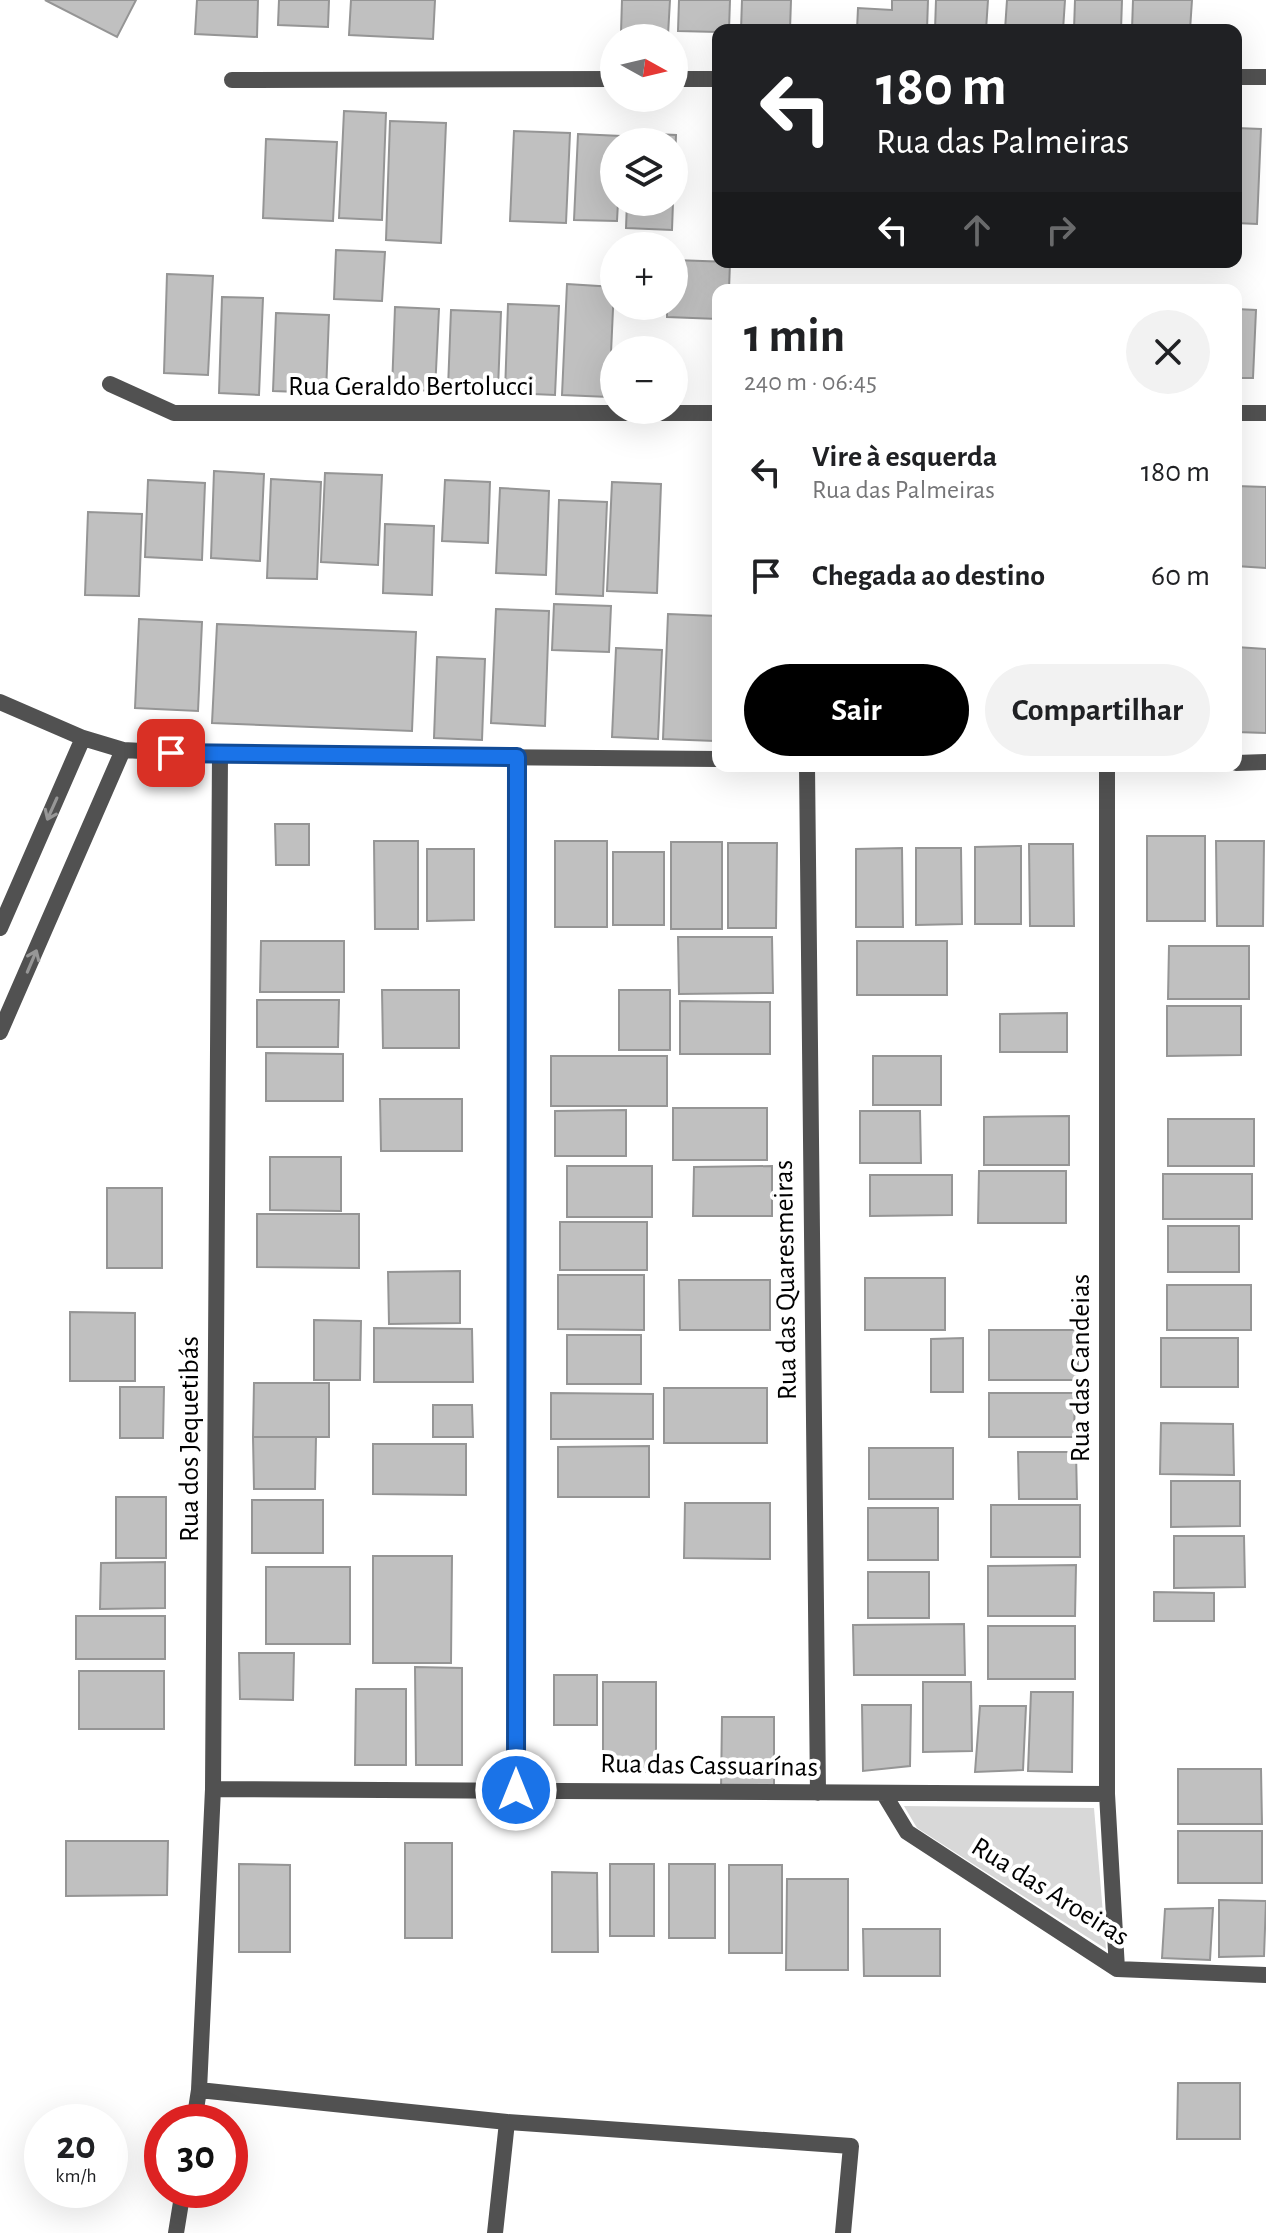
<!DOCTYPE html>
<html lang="pt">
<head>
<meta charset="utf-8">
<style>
	body { margin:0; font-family:"Alegreya Sans",sans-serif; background:#f2f2f2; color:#202124; height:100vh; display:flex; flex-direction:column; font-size:30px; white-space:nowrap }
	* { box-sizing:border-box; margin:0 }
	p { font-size:26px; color:#757577 }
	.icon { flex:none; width:44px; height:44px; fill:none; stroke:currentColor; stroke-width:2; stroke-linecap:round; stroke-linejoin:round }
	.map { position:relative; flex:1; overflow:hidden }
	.side { position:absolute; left:712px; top:284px; width:530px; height:488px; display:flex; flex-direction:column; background:#fff; border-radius:16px; box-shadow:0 8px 32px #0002 }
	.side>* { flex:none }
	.banner { position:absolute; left:712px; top:24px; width:530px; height:244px; border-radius:16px; box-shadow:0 8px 32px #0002; background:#202124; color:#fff; overflow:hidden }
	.needle { width:52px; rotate:98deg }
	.controls { position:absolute; left:600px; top:24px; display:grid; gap:16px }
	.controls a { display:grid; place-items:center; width:88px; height:88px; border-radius:50%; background:#fff; box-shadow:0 8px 32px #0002; font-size:40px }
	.speed { position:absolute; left:24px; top:2104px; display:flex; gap:16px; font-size:40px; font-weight:700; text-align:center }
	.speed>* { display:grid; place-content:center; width:104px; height:104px; border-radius:50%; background:#fff; box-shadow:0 8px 32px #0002; line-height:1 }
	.speed small { font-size:20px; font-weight:400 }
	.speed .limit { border:12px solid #d22; background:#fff; color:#111 }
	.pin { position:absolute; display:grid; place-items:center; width:68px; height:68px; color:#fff; margin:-34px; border-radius:16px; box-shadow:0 4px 12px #0006 }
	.me { position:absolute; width:88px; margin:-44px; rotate:0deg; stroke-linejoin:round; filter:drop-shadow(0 0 6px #0008) }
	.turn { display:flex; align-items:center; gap:28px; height:168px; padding:0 32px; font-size:36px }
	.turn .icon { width:104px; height:104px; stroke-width:2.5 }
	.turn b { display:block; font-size:56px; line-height:68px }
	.lanes { display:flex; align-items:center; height:76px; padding:0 32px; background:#0003; justify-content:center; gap:40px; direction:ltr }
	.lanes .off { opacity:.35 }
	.round { display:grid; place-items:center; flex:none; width:84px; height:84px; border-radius:42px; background:#f2f2f2 }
	.head { display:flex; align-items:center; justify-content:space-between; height:136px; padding:0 32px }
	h1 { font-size:48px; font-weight:700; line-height:60px }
	.cta { display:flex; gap:16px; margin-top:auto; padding:16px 32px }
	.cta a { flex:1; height:92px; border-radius:48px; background:#000; color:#fff; font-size:32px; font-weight:700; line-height:92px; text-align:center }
	.cta a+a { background:#f2f2f2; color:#202124 }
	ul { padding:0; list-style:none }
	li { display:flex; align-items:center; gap:24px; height:104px; padding:0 32px }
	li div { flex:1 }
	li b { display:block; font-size:30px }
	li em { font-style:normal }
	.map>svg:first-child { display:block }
	.green { fill:#d8d8d8 }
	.building { fill:#c0c0c0; stroke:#959595; stroke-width:2 }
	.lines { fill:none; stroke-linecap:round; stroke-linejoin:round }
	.street { stroke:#515151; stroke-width:16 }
	.oneway { stroke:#979797 }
	.route-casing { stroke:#114b97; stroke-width:20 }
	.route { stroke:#1a73e8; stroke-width:14 }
	.labels { text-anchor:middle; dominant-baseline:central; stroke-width:8; stroke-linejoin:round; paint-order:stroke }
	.street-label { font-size:28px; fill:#000; stroke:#fff }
</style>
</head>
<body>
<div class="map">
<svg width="1266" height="2233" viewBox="0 0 1266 2233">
	<rect width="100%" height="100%" fill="#fff"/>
	<path class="green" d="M904,1806l190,2 12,141 -189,-121z"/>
	<path class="building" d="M45,0h91l-19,37z
		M197,0h61l-1,37 -62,-3z
		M279,0h50l-1,27 -50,-2z
		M351,0h84l-2,39 -84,-4z
		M622,0h48l-2,35 -47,-2z
		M679,0h51l-1,30h-11v2l-40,-1z
		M742,0h49l-1,30h-49z
		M892,0h36l-1,30h-70l1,-22 34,2z
		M936,0h52l-2,30h-51z
		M1007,0h58l-2,30h-58z
		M1075,0h47l-1,30h-47z
		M1133,0h59l-2,30h-58z
		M344,111l42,2 -4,107 -43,-2z
		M390,121l56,2 -5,120 -55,-3z
		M1236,128l25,1 -4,95 -21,-1z
		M514,131l56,2 -4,90 -56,-2z
		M630,133l46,2 -2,53v-46h-45z
		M578,134l43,2v6h-7v60h4l-1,19 -43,-1z
		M266,139l71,3 -4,79 -70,-3z
		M627,202h46l-1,28 -46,-2z
		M336,250l49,2 -3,49 -48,-2z
		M674,260l56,2 -1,28h-11v29l-51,-2v-11h7z
		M167,274l46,2 -5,99 -44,-2z
		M567,284l47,3 -5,110 -47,-2z
		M222,297l41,1 -4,97 -40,-2z
		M508,304l51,2 -4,89 -50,-2z
		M395,307l44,2 -4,82 -43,-2z
		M1236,309l20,1 -3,68h-17z
		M451,310l50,2 -3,77 -50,-1z
		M276,313l53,2 -3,78 -53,-2z
		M214,471l50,3 -4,87 -49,-3z
		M325,473l57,2 -4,90 -57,-3z
		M271,479l50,3 -4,97 -50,-1z
		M148,480l57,3 -3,77 -57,-3z
		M445,480l45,2 -2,61 -46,-2z
		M612,482l49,2 -4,109 -50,-2z
		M1236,486l30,1v81l-30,-2z
		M500,488l49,3 -3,84 -50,-2z
		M559,500l48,2 -4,94 -47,-2z
		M88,512l54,2 -3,82 -54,-1z
		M385,524l49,2 -2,69 -49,-2z
		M554,604l57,2 -2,46 -57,-2z
		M496,609l53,2 -4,115 -54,-3z
		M668,614l50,2 -3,125 -52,-2z
		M139,619l63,3 -4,89 -63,-3z
		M217,624l199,8 -4,99 -200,-8z
		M1236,647l30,2v84l-30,-1z
		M616,648l46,2 -4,89 -46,-2z
		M437,657l48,2 -3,81 -48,-2z
		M275,824h34v41h-33z
		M1147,836h58v85h-58z
		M374,841h44v88h-43z
		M555,841h52v86h-52z
		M1216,841h48l-1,85h-46z
		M671,842h51v87h-51z
		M728,843h49l-1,85h-48z
		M1029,844h44l1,82h-44z
		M1021,846v78h-46v-77z
		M902,848l1,79h-47v-78z
		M916,848h45l1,76 -46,1z
		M427,849h47v71l-47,1z
		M613,852h51v73h-51z
		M678,937h94l1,56 -94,1z
		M261,941h83v51h-84z
		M857,941h90v54h-90z
		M1169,946h80v53h-81z
		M382,990h77v58h-76z
		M619,990h51v60h-51z
		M257,1000h82l-1,47h-81z
		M680,1001l90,1v52h-90z
		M1167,1006h74v49l-74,1z
		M1067,1013v39h-67v-38z
		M266,1053l77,1v47h-77z
		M551,1056h116v50h-116z
		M873,1056h68v49h-68z
		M380,1099h82v52h-81z
		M673,1108h94v52h-94z
		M626,1110v46h-71v-45z
		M860,1111h60l1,52h-61z
		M1069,1116v49h-85v-48z
		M1168,1119h86v47h-86z
		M270,1157h71v54l-71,-1z
		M567,1166h85v51h-85z
		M772,1166v50h-79l1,-49z
		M979,1171h87v52h-88z
		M1163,1174h89v45h-89z
		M870,1175h82v40l-82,1z
		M107,1188h55v80h-55z
		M257,1214h102v54l-102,-1z
		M560,1222h87v48h-87z
		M1168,1226h71v46h-71z
		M460,1271v52l-71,1 -1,-52z
		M558,1275h86v55l-86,-1z
		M865,1278h80v52h-80z
		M679,1280h91v50h-90z
		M1167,1285h84v45h-84z
		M70,1312l65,1v68h-65z
		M314,1320l47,1 -1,59h-46z
		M374,1328l98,1 1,53h-99z
		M989,1330h89v50h-89z
		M567,1335h74v49h-74z
		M963,1338v54h-32v-53z
		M1161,1338h77v49h-77z
		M254,1383h75v54h-76z
		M120,1387h44l-1,51h-43z
		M664,1388h103v55h-103z
		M551,1393l102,1v45h-102z
		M989,1393h86l-1,44h-85z
		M433,1405h39l1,32h-40z
		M1161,1423l72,1 1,51 -74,-1z
		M253,1437h63l-1,52h-61z
		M373,1444h93v51l-93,-1z
		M649,1446v51h-91v-50z
		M869,1448h84v51h-84z
		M1018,1452h58l1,47h-58z
		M1171,1481h69v45l-69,1z
		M116,1497h50v61h-50z
		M252,1500h71v53h-71z
		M685,1503h85v56l-86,-1z
		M991,1505h89v52h-89z
		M868,1508h70v52h-70z
		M1174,1536h70l1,51 -71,1z
		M373,1556h79l-1,107h-78z
		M165,1562v46l-65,1 1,-46z
		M1076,1565l-1,51h-87v-50z
		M266,1567h84v77h-84z
		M868,1572h61v46h-61z
		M1154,1592l60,1v28h-60z
		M76,1616h89v43h-89z
		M964,1624l1,51h-111l-1,-50z
		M988,1626h87v53h-87z
		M239,1653h55l-1,47 -53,-1z
		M415,1667l47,1v97h-46z
		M79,1671h85v58h-85z
		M554,1675h43v50h-43z
		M603,1682h53v90h-53z
		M923,1682h48l1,69 -49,1z
		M356,1689h50v76h-51z
		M1031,1692h42l-1,80 -44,-1z
		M862,1705h49l-1,61 -47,5z
		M980,1706h46l-3,64 -48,2z
		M722,1717h52v74h-53z
		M1178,1769h83l1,55h-84z
		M1178,1831h84v52h-84z
		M66,1841h102l-1,54 -101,1z
		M405,1843h47v95h-47z
		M239,1864l51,1v87h-51z
		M610,1864h44v72h-44z
		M669,1864h46v74h-46z
		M729,1865h53v88h-53z
		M552,1872l45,1 1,79h-46z
		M787,1879h61v91h-62z
		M1219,1900l47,1 -2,55 -45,1z
		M1213,1908l-3,52 -48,-2 3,-49z
		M863,1929h77v47h-76z
		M1178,2083h62v56h-63z"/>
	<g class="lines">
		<path class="street" d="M1236,77h30
			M674,79h44
			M232,80l382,-1
			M110,384l64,29h544
			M1236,413h30
			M0,702l83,36 40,12 97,5 498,4
			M1236,763l30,-1
			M807,766l11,1027
			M1107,766v1028l10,175
			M0,928l83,-190
			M0,1032l123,-282
			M213,1789l894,5
			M516,1790l1,-1033
			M884,1794l23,38 210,137 149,6
			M199,2090l308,32 344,24 -8,87
			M194,2122l5,-32 14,-301 7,-1034
			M176,2233l7,-43
			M495,2233l12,-111"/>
	</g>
	<defs><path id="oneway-shaft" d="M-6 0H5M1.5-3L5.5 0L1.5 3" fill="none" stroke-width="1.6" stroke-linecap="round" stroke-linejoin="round" transform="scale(2)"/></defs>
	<g class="oneway">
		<use href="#oneway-shaft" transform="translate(52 809) rotate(114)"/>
		<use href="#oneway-shaft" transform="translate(32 961) rotate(-67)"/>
	</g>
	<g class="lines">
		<g class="route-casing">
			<path id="route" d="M171,753l346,4 -1,1033"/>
		</g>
		<use href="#route" class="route"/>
	</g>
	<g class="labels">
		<g class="street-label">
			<text x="411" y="387">Rua Geraldo Bertolucci</text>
			<text transform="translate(786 1280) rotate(-91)">Rua das Quaresmeiras</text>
			<text transform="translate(1081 1368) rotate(-90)">Rua das Candeias</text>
			<text transform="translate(190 1439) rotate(-90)">Rua dos Jequetibás</text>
			<text transform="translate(709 1766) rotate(1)">Rua das Cassuarínas</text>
			<text transform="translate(1050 1892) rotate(32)">Rua das Aroeiras</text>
		</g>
	</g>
</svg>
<div class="controls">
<a><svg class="needle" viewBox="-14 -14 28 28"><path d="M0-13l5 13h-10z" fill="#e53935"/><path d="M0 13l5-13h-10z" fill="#757577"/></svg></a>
<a><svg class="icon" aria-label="layers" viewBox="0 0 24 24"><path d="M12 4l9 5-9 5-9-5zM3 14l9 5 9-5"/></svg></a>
<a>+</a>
<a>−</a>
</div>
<div class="speed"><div>20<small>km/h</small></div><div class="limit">30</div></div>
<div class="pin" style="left:171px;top:753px;background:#d93025"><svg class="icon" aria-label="arrive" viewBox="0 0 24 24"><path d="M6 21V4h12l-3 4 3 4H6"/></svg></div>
<svg class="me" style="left:516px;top:1790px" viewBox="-20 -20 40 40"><circle r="17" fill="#1a73e8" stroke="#fff" stroke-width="3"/><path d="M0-11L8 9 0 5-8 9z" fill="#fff"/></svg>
<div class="banner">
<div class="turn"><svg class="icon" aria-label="left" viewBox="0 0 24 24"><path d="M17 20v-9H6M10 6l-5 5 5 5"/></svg><div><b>180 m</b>Rua das Palmeiras</div></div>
<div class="lanes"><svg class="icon" aria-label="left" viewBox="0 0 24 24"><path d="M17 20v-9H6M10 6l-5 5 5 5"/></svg><svg class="icon off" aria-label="ahead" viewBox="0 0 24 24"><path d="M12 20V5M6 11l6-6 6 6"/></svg><svg class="icon off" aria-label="right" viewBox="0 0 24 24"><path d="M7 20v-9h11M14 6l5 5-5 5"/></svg></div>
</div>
<section class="side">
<div class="head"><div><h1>1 min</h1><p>240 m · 06:45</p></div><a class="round"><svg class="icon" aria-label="close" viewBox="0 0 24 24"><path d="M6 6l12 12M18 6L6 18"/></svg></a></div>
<ul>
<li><svg class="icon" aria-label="left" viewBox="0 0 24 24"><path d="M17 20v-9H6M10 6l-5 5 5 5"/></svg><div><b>Vire à esquerda</b><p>Rua das Palmeiras</p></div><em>180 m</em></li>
<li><svg class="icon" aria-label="arrive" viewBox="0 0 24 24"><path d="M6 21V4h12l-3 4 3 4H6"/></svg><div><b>Chegada ao destino</b></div><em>60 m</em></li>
</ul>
<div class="cta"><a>Sair</a><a>Compartilhar</a></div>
</section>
</div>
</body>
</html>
